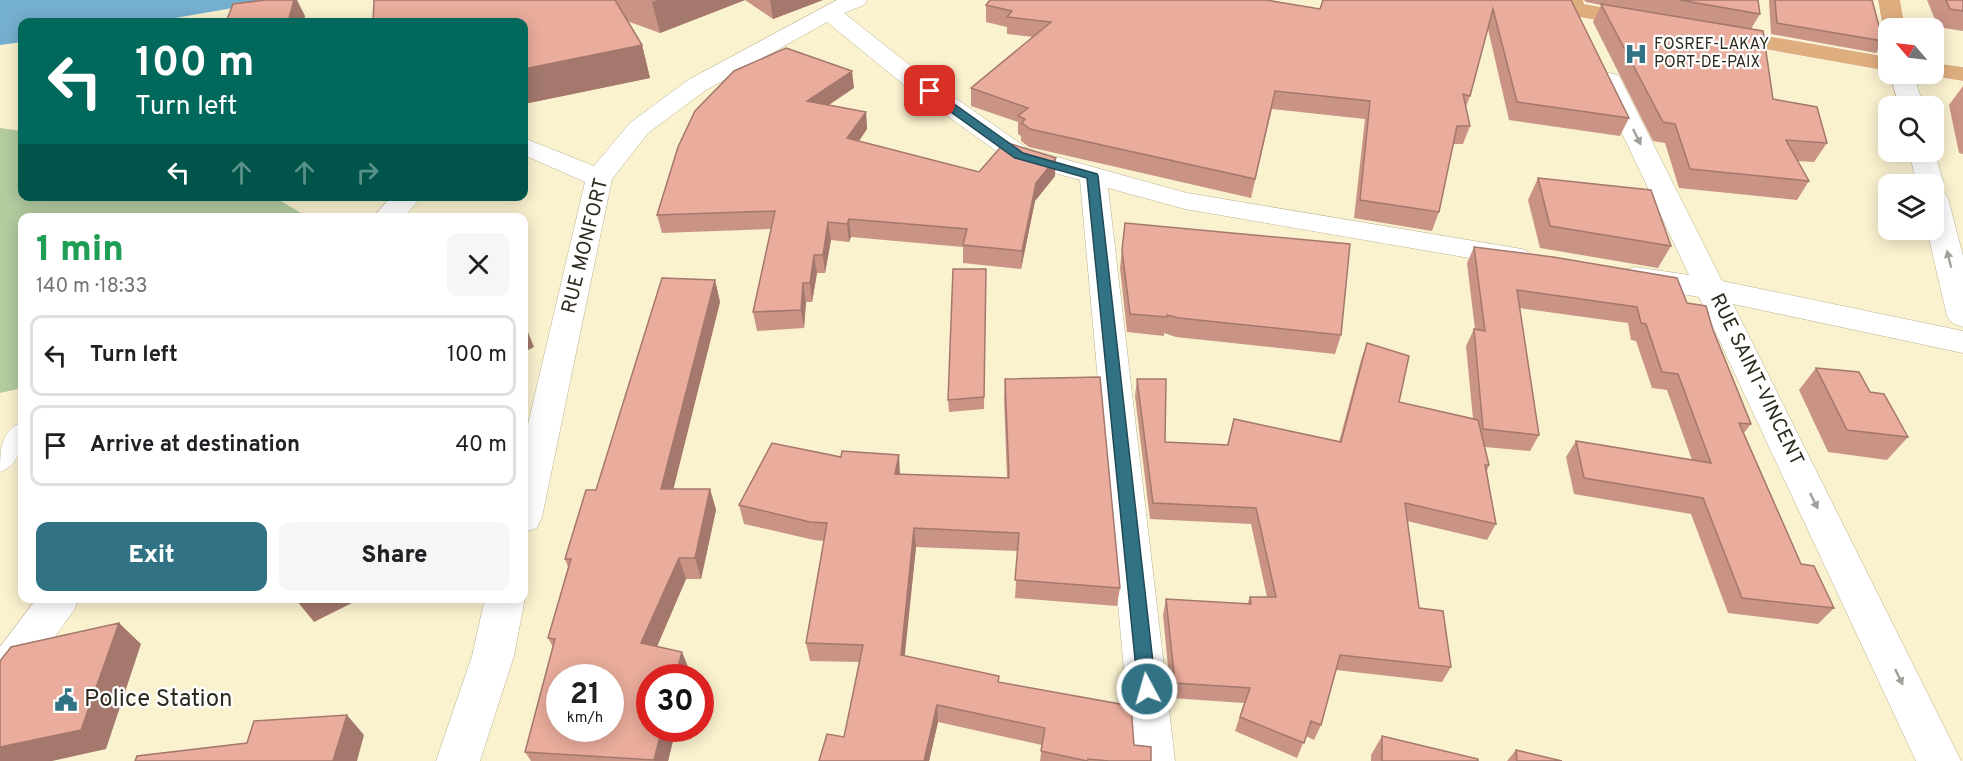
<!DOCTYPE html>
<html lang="en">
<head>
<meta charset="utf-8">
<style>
	body { margin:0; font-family:Overpass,sans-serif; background:#f6f6f6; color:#202124; height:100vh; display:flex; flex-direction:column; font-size:22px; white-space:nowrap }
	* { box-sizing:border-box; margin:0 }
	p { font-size:20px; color:#757577 }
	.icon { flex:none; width:33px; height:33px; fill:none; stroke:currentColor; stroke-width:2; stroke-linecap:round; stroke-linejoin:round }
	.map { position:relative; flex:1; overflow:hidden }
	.sheet { position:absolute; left:18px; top:213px; width:510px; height:390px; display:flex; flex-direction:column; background:#fff; border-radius:12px; box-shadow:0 3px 15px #0003 }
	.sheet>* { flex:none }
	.top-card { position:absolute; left:18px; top:18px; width:510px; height:183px; border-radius:12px; box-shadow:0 3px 15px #0003; background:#00695c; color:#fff; overflow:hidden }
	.needle { width:39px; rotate:298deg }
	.tools { position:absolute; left:1878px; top:18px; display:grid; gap:12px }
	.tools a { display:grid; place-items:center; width:66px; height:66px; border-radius:12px; background:#fff; box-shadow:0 3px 15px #0003; font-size:30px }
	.speed { position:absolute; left:546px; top:664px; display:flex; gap:12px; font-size:30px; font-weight:700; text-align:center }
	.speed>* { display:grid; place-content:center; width:78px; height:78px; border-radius:50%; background:#fff; box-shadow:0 3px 15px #0003; line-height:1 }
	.speed small { font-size:15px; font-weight:400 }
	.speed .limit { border:9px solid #d22; background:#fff; color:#111 }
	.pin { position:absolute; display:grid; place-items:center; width:51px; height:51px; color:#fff; margin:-26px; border-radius:12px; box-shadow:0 3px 9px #0006 }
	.me { position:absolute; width:66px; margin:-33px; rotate:354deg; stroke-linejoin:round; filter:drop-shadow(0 0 4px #0008) }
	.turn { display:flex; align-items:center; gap:21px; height:126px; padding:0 18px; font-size:27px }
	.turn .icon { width:78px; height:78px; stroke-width:2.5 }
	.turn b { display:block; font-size:42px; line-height:51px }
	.lanes { display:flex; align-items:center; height:57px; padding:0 18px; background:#0003; justify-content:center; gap:30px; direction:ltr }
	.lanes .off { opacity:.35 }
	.round { display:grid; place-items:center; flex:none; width:63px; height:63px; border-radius:12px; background:#f6f6f6 }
	.headline { display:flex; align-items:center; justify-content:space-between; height:102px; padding:0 18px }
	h1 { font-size:36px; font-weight:800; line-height:45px; color:#1e9e55 }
	.button { display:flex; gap:12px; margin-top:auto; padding:12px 18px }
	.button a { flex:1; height:69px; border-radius:12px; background:#317285; color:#fff; font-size:24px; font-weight:800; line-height:69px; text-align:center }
	.button a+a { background:#f6f6f6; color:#202124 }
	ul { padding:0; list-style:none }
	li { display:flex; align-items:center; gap:18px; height:81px; margin:0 12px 9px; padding:0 6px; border:3px solid #e0e0e0; border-radius:12px }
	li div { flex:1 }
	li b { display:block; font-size:22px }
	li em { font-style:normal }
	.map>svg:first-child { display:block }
	.green { fill:#b2cb9f }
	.water { fill:#75afcf }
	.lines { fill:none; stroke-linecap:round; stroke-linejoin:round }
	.lane-casing { stroke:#b9b191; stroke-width:1 }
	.street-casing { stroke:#b9b191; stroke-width:1 }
	.primary-casing { stroke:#fff; stroke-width:1 }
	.lane { fill:#fff; fill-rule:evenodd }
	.street { fill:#fff; fill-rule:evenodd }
	.primary { fill:#dfae7e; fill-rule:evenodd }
	.wall { fill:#c99486 }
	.shaded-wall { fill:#a4786d }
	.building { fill:#eaac9c; stroke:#a4786d; stroke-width:1.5; fill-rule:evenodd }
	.oneway { fill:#a09f99 }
	.route { fill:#317285; stroke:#204a56; stroke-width:1.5 }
	.labels { text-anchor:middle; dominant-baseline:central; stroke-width:4.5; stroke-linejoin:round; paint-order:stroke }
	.far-poi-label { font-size:16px; fill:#2d2a1d; stroke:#fff; text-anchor:start }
	.street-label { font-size:20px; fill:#2d2a1d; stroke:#fff }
	.near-poi-label { font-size:24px; fill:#2d2a1d; stroke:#fff; text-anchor:start }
</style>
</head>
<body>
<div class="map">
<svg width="1963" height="761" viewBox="0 0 1963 761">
	<rect width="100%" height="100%" fill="#faf1cf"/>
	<path class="green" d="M0,128l22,3v65l252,1 34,20 -286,1v170l-22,5z"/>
	<path class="water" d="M0,0h279l-127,22h-130v20l-22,3z"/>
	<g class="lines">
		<g class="lane-casing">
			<path id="lane" d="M22,423c2,18 -1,42 -22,49 0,-19 0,-43 22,-49z"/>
		</g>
		<g class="street-casing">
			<path id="street" d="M837,0h30l-3,5 -20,8 77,61 107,75 159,44 329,55 10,2 5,7 -5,7 -10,2 -331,-57 -77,-21 67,573h-42l-1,-2 -52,-579 -70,-19 -107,-77 -76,-62 -121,68 -58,43 -36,46 -70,338 -5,11 -13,4v-91l61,-259 -61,-27v-17l70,28 36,-43 58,-43z
				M1609,73l9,2 3,5 101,201 241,50v22l-230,-49 228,457h-45l-217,-464 -75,-13 -4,-7 4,-7 11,-3 54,8 -92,-195 3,-5z
				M1890,74h24l9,32h-24z
				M1934,150l10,34 -7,6 7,2 4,6 15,58v71l-11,-4 -5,-7 -20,-86h7v-46h-17l-8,-32h25z
				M392,196h30l-19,22h-31z
				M524,596l1,2 -11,58 -34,105h-44l36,-105 13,-58h39z
				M37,598h42l-5,12 -59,83 -15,6v-52z"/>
		</g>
		<g class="primary-casing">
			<path id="primary" d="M1561,0h22l1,4 57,10 8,2 3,5 -3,5 -8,2 -67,-12 -8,-2z
				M1878,0h22l5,28h-17v5h-2l-3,-5z
				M1722,28l166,29v14l-174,-31 -3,-5 3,-5z
				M1934,63l29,4v14l-37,-6 -2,-1h10z"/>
		</g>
		<use href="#lane" class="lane"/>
		<use href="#street" class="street"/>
		<use href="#primary" class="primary"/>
	</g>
	<path class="wall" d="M374,0h371l-85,33 -33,-12 15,24 8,33 -126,26v-82h-151z
		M745,0h78l-50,19z
		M1571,0l58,118 -9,18 -111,-16 -21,-91 -18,67 -4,11 4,19 -7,18h-10l-14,68 -7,19 -78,-13 11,-99 -93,-10 -21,89 -222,-51 -8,-6v-5l-3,-2v-12l-47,-16v-18l62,-51 -26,-3v-7l-21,-5v-17l334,4z
		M1584,0h174l2,14 -9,15 22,70 54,44 -13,19 -16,-1 11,20 -12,19 -118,-12 -14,-45 -12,-2 -60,-119 8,-17 -15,-3z
		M1769,0h103l11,41 -7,12 -105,-19z
		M1927,0h36v31l-25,-4z
		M1963,86v68l-4,-1 -10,-48z
		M854,88l-25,17 37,7 1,17 -8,12 120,31 76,4 -20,25 -14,68 -58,-6v-16l-112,-10 -2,5 -18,-2 -6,33h-8l-5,29h-6l-2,26 -47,3 -4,-19 18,-83 -109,4 -5,-18z
		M1538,178l133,68 -13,22 -118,-20 -12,-48z
		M1125,223l216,112 -6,19 -159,-17 -12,-4v3l-37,-4 -7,-64z
		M1474,247l213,56 26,27 38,94 -7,9 57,131 33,44 -16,16 -90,-11 -37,-99 -117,-20 -8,-37 10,-16 116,19 -25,-70 -15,-2 -16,-47 -5,-1 -3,-17 -109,-15 20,127 -9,16 -45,-4 4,18 -2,6 9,53 -9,16 -80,-19 12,87 32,59 -9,15 -106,-12 -15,55 -7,15 -8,-4 -9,22 -62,-27 9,-28 -73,-5 -8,-83 3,-16 81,5 3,-7h17l-16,-73 -101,-5 -15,-123 2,-17 28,63 62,3 7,-26 105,23 22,-82 6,-17 32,59 74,17 -7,-73 8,-17h1l-8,-66z
		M986,269l-2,140 -35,3 -1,-12z
		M715,280l5,22 -47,187h37l6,21 -15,69h-15l-29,67 25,6 8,20 -22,89h-137l-6,-9 28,-105 -5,-9 20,-71 -3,-8 31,-69z
		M1816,368l54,24 38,45 -21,23 -59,-8 -29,-62z
		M1005,379l115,209 -3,18 -102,-8 3,-47 -102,-4 -12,109 95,20v7l135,62 17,16h-111l2,-16 -104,-23 -9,39h-110l25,-24 15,-75 -49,-1 -4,-18 18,-102 -10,-1 -70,-16 -5,-19 161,-31 107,4 -3,-79z
		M1382,736l96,25h-107v-6z
		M1516,750l46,11h-55z"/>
	<path class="shaded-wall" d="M294,0h3l8,16 -1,6h-16z
		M657,0h88l-85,33 -8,-31z
		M770,0h53l-50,19z
		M453,19l1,3h-15z
		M642,45l8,33 -126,26v-35z
		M852,71l2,17 -45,30 -2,-17z
		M866,112l1,17 -18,26 -2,-17z
		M1056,158l-1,18 -20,25 -14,68 1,-18 14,-68z
		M849,219l2,18 -2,5 -2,-18z
		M828,222l3,18 -6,33 -2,-18z
		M814,255l3,18 -5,29 -2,-19z
		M715,280l5,22 -52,209 -7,-22z
		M803,283l3,19 -2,26 -3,-18z
		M524,325h1l9,22 -10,5z
		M899,455l1,19h-5z
		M710,489l6,21 -15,69 -6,-21z
		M914,528l2,19 -13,126 -2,-18z
		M679,558l7,21 -36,84 -9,-20z
		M302,598h60l-48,24 -17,-21z
		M119,623l22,21 -35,105 -54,12h-52v-14z
		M682,652l8,20 -2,6h-13z
		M937,705l1,17 -9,39h-5z
		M347,715l17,20 -7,26h-24z
		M662,729h14l-8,32h-13l-1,-1z"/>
	<path class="building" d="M265,0h29l-6,22h-62l7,-18z
		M374,0h241l27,45 -118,24v-47h-69l-2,-3 -14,3h-66z
		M990,0h276l54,9 3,-9h248l58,118 -112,-16 -24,-93 -23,87 -7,-2 7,32h-13l-18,86 -79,-12 10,-99 -95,-10 -20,88 -225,-50 -8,-6 3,-4 -7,-3 10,-8 -57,-20 80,-66 -44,-5 5,-6 -26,-6z
		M1680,0h78l2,14z
		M1775,0h97l11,41 -106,-18z
		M1946,0h17v11l-13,-2z
		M1601,4l162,27 10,68 44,8 10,36 -41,-3 23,41 -119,-12 -15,-45 -12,-2z
		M786,48l66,23 -45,30 59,11 -19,26 132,34 26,-30 51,16 -20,25 -14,68 -59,-6 4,-16 -118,-10 -2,5 -19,-2 -5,33h-9l-4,28h-7l-2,27 -48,2 22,-101 -118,4 21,-68 17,-36 39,-40z
		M1538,178l113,12 20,56 -121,-20z
		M1125,223l225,21 -9,91 -162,-17 -12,-3v2l-37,-3 -8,-64z
		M1474,247l79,10 124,21 10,25 19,3 7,24 38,94 -12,-1 62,141 13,2 20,42 -92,-10 -39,-100 -119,-20 -8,-37 135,22 -33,-89 -16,-2 -16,-48 -5,-1 -4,-16 -120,-17 22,145 -56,-6 -9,-100 11,2z
		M953,269h33l-2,128 -36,3z
		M662,278l53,2 -54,209h49l-15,69h-16l-38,85 41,9 -7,26h-25v51h12l-8,31 -129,-8 30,-113 -7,-1 23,-79h-6l21,-69h10zM560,678h50v51h-50z
		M1367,343l42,13 -10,46 79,18 11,45h-4l11,59 -91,-21 14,105 24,3 8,56 -111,-12 -19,70 -10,-4 -7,22 -64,-26 10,-29 -75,-5 -9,-84 85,5 -1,-7h26l-20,-89 -103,-5 -16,-124h29l-1,63 63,3 6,-26 107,23z
		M1816,368l43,4 11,20 14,2 24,43 -61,-7z
		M1100,377l20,211 -105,-8 4,-47 -105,-5 -13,127 98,21 -1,6 133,24 3,39 17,2v14h-42l-21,-2 -1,2 -46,-10 4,-23 -108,-23 -13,56h-105l8,-27 17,3 19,-92 -57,-2 21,-120 -17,-1 -71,-17 33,-62 69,14 1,-6 57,4 -4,19 114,4 -4,-99z
		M119,623l-38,107 -81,17v-86l11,-14z
		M347,715l-14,46h-198l2,-5 110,-13 7,-22z
		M1382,736l96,23v2h-96z
		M1516,750l46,11h-45z"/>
	<defs><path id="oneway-solid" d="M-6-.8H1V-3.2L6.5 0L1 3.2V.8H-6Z" transform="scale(1.5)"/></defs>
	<g class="oneway">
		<use href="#oneway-solid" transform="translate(1637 137) rotate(64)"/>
		<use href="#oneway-solid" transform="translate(1949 259) rotate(-104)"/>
		<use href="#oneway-solid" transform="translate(1814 501) rotate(64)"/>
		<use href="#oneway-solid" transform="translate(1899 677) rotate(64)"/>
	</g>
	<path class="route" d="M926,89h7l90,64 74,21 1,2 58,513 -3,5 -6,3 -6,-3 -3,-5 -51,-511 -72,-20 -89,-64z"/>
	<defs>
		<g id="hospital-bare" transform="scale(1.8)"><path d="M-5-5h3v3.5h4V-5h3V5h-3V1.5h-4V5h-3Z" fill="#317285" stroke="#fff" stroke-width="2.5" paint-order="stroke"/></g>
		<g id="civic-bare" transform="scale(1.8)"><path d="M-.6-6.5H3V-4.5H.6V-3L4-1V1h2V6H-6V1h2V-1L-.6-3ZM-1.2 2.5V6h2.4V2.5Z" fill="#317285" stroke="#fff" stroke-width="2.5" paint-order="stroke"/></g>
	</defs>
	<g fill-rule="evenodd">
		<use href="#hospital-bare" x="1636" y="54"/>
		<use href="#civic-bare" x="66" y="700"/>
	</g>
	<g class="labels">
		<g class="far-poi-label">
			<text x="1654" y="45">FOSREF-LAKAY<tspan x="1654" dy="18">PORT-DE-PAIX</tspan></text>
		</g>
		<g class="street-label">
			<text transform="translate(586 246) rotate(-76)">RUE MONFORT</text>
			<text transform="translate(1756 380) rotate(64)">RUE SAINT-VINCENT</text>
		</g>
		<g class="near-poi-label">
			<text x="84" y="700">Police Station</text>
		</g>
	</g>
</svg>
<div class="tools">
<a><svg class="needle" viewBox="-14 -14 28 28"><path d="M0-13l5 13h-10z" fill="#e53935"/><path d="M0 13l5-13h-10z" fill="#757577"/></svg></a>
<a><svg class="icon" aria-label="search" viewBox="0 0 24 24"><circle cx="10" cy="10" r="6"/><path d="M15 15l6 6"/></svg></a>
<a><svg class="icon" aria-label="layers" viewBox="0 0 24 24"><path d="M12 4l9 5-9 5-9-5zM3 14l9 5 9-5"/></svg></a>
</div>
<div class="speed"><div>21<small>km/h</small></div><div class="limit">30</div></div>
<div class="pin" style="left:930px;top:91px;background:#d93025"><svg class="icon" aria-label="arrive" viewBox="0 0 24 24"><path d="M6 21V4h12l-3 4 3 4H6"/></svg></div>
<svg class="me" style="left:1147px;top:689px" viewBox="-20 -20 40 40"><circle r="17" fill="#317285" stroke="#fff" stroke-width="3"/><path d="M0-11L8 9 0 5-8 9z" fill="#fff"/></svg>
<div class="top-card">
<div class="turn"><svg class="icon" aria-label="left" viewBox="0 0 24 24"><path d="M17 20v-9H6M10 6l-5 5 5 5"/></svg><div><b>100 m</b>Turn left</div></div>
<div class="lanes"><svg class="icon" aria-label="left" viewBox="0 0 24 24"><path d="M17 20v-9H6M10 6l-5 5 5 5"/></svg><svg class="icon off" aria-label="ahead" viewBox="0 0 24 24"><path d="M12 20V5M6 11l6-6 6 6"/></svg><svg class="icon off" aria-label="ahead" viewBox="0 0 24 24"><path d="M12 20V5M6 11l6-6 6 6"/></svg><svg class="icon off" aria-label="right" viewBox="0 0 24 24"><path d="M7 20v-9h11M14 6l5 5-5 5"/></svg></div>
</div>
<section class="sheet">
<div class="headline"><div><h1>1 min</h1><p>140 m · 18:33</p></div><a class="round"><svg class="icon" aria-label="close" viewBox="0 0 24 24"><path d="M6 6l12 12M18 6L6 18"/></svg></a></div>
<ul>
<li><svg class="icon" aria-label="left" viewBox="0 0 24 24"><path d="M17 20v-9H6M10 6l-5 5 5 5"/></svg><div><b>Turn left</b></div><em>100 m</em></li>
<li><svg class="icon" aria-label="arrive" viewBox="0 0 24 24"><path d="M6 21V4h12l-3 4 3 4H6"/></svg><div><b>Arrive at destination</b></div><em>40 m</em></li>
</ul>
<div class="button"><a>Exit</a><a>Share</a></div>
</section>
</div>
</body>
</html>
